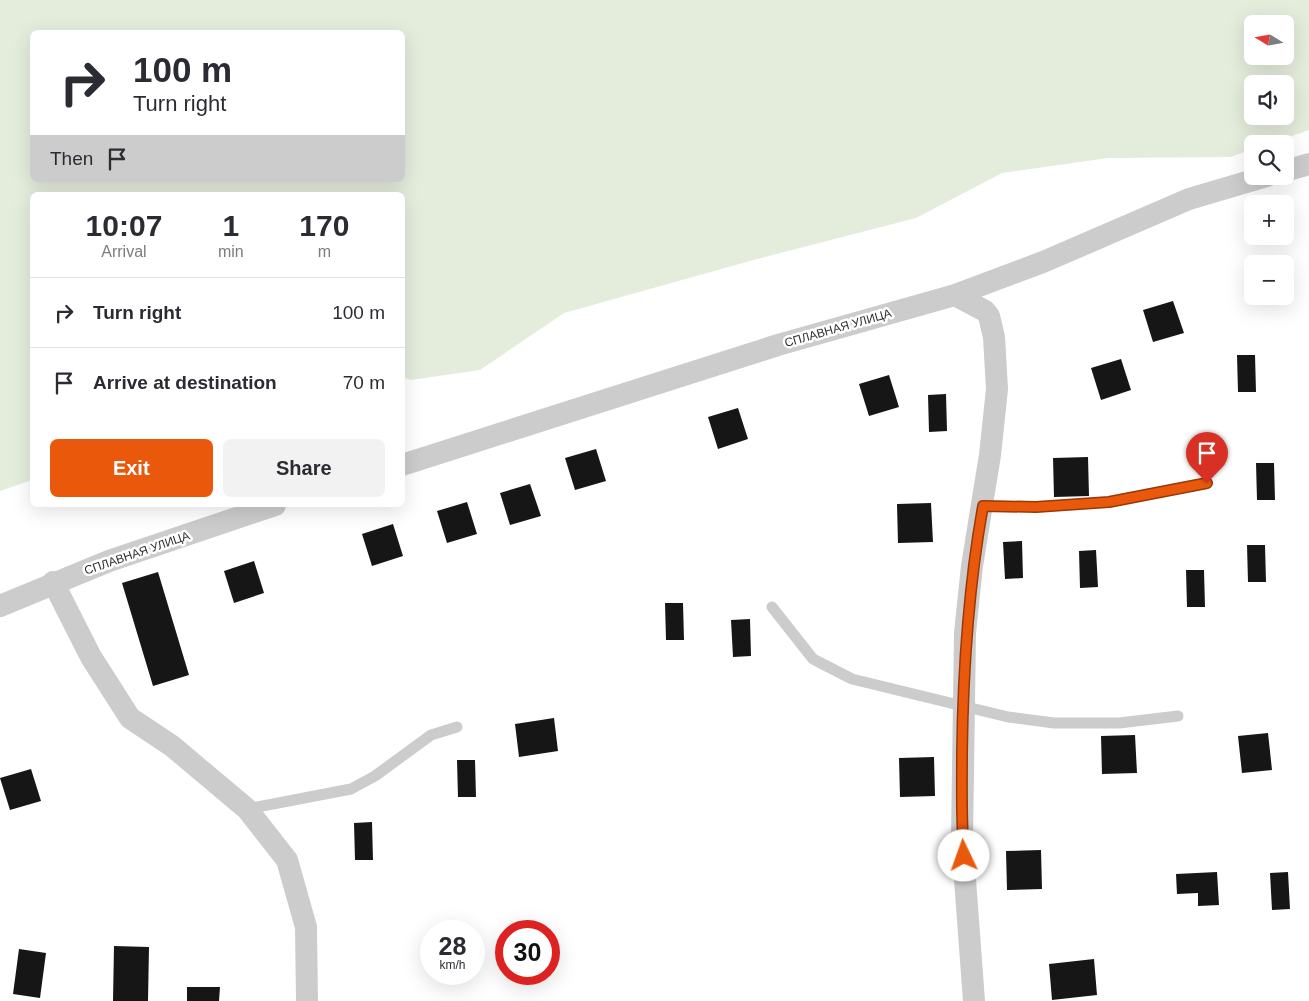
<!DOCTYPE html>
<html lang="en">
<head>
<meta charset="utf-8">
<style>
	body { margin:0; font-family:Arial,sans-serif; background:#f2f2f3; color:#2b2b33; height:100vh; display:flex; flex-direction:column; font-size:19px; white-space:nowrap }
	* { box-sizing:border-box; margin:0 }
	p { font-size:16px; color:#7c7c81 }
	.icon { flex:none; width:28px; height:28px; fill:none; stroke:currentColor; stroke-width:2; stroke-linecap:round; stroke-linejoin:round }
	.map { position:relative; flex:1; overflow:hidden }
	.side { position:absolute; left:30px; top:192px; width:375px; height:315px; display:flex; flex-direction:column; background:#fff; border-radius:8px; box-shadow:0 5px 20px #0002 }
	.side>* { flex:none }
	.banner { position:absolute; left:30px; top:30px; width:375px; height:152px; border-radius:8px; box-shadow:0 5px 20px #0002; background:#fff; color:#2b2b33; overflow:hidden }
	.needle { width:32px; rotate:281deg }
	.controls { position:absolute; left:1244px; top:15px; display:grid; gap:10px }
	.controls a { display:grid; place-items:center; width:50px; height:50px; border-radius:8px; background:#fff; box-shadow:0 5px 20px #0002; font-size:25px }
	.speed { position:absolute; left:420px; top:920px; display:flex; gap:10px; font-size:25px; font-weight:700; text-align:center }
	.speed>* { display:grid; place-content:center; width:65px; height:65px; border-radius:50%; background:#fff; box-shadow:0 5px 20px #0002; line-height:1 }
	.speed small { font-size:12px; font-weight:400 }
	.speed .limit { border:8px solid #d22; background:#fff; color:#111 }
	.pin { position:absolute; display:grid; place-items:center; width:42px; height:42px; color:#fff; margin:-51px -21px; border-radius:50% 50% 50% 0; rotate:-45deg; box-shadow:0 0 5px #0007 }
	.pin .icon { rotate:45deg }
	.me { position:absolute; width:55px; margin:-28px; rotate:357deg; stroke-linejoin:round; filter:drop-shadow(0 0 4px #0008) }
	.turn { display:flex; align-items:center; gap:18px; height:105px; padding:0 20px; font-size:22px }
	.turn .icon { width:65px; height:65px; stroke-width:2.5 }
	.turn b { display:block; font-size:35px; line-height:42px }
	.then { display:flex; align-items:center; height:48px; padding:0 20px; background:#0003; gap:10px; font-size:19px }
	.eta { display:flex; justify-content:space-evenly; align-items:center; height:85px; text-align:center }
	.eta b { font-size:30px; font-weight:800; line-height:35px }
	.action { display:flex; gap:10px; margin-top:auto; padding:10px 20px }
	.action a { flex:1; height:58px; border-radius:8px; background:#ea580c; color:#fff; font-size:20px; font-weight:800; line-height:58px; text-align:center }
	.action a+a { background:#f2f2f3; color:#2b2b33 }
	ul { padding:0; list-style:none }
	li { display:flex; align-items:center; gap:15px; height:70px; padding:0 20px; border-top:1px solid #e1e1e2 }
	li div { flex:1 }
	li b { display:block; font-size:19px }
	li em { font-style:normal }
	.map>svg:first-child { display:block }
	.green { fill:#e4ecdc; fill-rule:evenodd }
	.building { fill:#161616 }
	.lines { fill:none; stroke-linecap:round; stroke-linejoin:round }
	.lane { stroke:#ccc; stroke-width:11 }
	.street { stroke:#ccc; stroke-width:22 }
	.route-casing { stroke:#983908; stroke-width:12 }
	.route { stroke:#ea580c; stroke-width:9 }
	.labels { text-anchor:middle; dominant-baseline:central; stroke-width:5; stroke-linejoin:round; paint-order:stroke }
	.street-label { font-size:12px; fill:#2f2f2f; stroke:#fff }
</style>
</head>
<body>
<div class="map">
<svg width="1309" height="1001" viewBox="0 0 1309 1001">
	<rect width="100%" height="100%" fill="#fff"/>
	<path class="green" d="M0,0h1309v130l-40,14h-17v5l-21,8 -123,1 -106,15 -86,45 -159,41 -193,54 -84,57 -69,10 -9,-3v-182h-370v285l-32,11zM1252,24h33v32h-33zM32,32h370v148h-370zM1252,84h33v32h-33z"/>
	<path class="building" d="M1173,301l11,32 -31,9 -10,-32z
		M1237,355h18l1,37h-18z
		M1121,359l10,31 -30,10 -10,-32z
		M889,375l10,32 -30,9 -10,-32z
		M946,394l1,37 -18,1 -1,-37z
		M738,408l10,31 -30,10 -10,-32z
		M596,449l10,32 -31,9 -10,-32z
		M1088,457l1,39 -35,1 -1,-39z
		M1256,463h18l1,37h-18z
		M530,484l11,32 -31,9 -10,-32z
		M467,502l10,32 -30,9 -10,-32z
		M931,503l2,39 -35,1 -1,-39z
		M393,524l10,32 -31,10 -10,-32z
		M1022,541l1,37 -18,1 -2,-37z
		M1247,545h18l1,37h-18z
		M1096,550l2,37 -18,1 -1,-37z
		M254,561l10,32 -30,10 -10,-32z
		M1186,570h18l1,37h-18z
		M158,572l31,103 -36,11 -31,-103z
		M665,603h18l1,37h-18z
		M750,619l1,37 -18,1 -2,-37z
		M554,718l4,33 -39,6 -4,-33z
		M1268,733l4,37 -30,3 -4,-37z
		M1135,735l2,38 -35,1 -1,-38z
		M934,757l1,39 -35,1 -1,-39z
		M457,760h18l1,37h-18z
		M31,769l10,32 -31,9 -10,-32z
		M372,822l1,38h-18l-1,-37z
		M1041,850l1,39 -35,1 -1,-39z
		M1217,872l2,33 -21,1v-13l-21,1 -1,-20z
		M1288,872l2,37 -18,1 -2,-37z
		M114,946l35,1 -1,54h-35z
		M19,949l27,4 -6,45 -27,-4z
		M1094,959l3,36 -45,5 -3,-36z
		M187,987h33l-1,14h-32z"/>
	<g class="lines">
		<path class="lane" d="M983,506l53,1 73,-5 98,-19
			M772,607l41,52 39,20 156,38 46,6h65l59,-7
			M247,809l104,-20 24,-13 56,-41 26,-8"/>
		<path class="street" d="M1285,171l24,-7
			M955,295l30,16 4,5 5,21 3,52 -7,66 -18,111 -7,67 -3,206 12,162
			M402,465l376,-120 177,-50 88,-33 146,-63 78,-23
			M53,582l38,75 39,61 42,28 75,63 40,51 19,67 1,74
			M0,606l109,-45 166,-56"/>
	</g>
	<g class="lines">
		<g class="route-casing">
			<path id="route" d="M964,856c-3,-34 -2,-69 -2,-103 1,-83 6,-164 21,-247l53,1 73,-5 98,-19"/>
		</g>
		<use href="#route" class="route"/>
	</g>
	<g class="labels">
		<g class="street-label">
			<text transform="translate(838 328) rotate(-16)">СПЛАВНАЯ УЛИЦА</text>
			<text transform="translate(137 553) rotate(-19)">СПЛАВНАЯ УЛИЦА</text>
		</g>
	</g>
</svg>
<div class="controls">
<a><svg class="needle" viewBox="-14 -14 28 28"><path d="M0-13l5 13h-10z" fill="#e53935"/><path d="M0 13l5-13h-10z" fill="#7c7c81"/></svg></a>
<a><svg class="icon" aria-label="sound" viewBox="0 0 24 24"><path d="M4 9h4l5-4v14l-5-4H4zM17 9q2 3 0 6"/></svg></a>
<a><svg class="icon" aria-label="search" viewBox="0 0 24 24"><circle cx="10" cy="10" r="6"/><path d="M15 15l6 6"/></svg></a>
<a>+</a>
<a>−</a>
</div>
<div class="speed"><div>28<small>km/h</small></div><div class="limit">30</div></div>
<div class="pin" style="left:1207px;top:483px;background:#d93025"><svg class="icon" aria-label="arrive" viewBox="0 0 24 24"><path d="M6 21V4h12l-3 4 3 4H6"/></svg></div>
<svg class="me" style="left:964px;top:856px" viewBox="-20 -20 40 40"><circle r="19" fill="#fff"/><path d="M0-13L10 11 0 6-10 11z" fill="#ea580c"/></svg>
<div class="banner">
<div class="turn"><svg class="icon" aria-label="right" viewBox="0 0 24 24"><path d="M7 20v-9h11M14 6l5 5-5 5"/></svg><div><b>100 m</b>Turn right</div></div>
<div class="then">Then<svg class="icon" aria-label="arrive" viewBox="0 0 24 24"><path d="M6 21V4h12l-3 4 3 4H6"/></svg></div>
</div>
<section class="side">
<div class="eta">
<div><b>10:07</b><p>Arrival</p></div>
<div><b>1</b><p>min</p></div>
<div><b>170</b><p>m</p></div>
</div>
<ul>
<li><svg class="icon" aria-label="right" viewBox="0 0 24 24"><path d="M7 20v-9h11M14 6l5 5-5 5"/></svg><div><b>Turn right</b></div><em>100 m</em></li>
<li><svg class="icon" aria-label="arrive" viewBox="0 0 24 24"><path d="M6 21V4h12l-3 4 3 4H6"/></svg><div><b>Arrive at destination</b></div><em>70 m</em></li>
</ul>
<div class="action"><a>Exit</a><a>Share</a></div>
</section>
</div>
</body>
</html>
